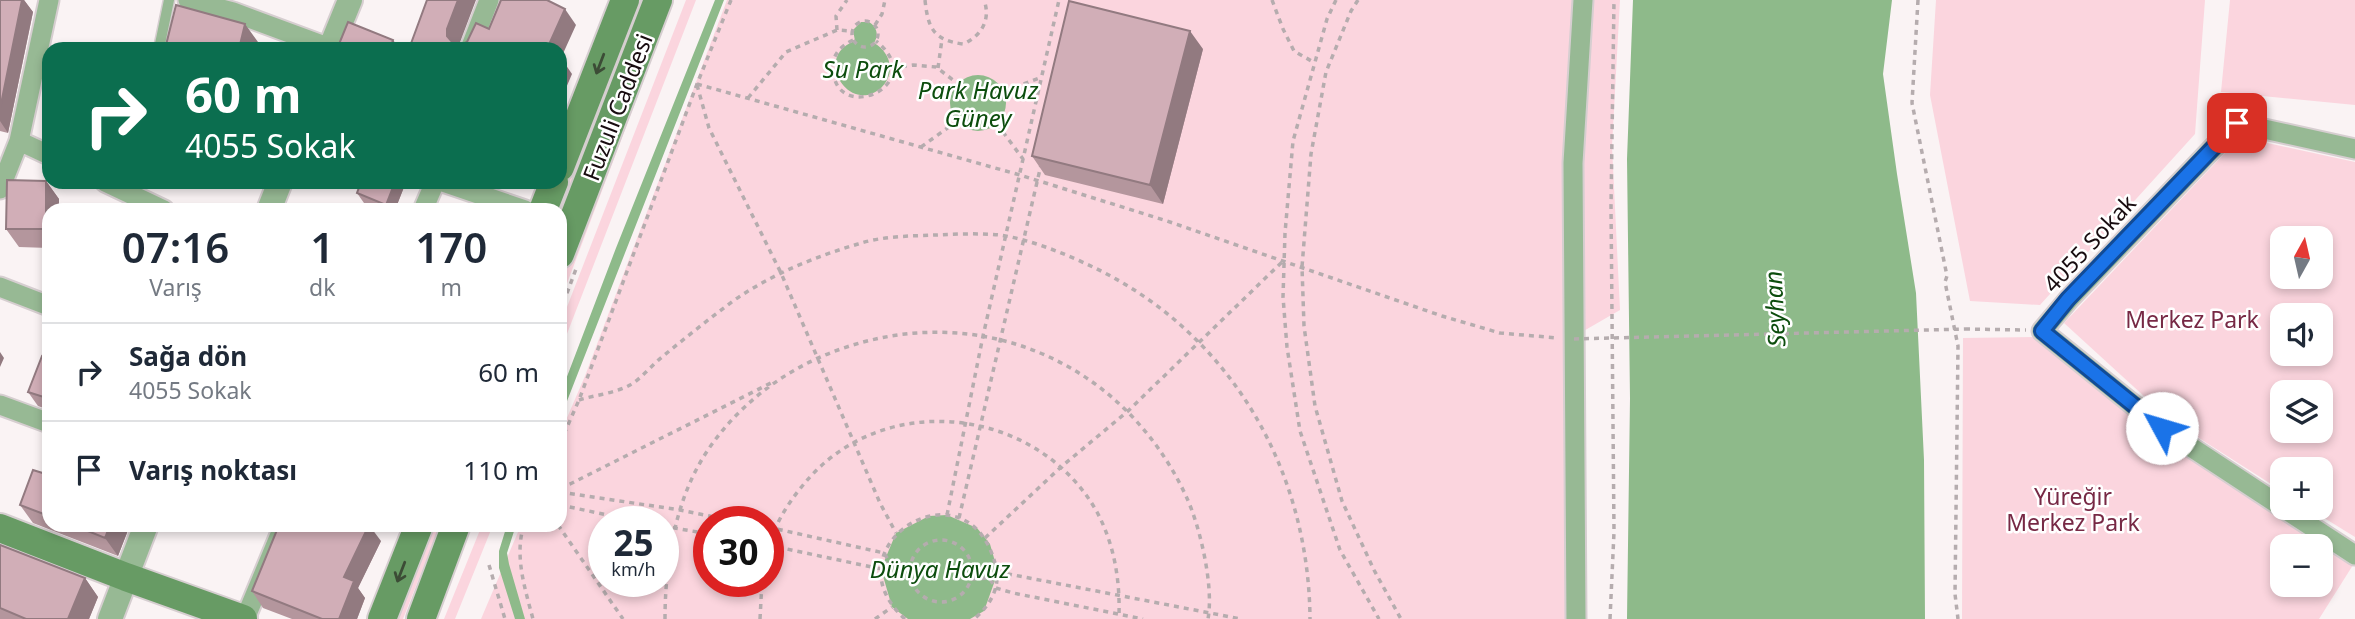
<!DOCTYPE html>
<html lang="tr">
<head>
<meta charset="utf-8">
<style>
	body { margin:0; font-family:"Noto Sans",sans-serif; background:#f2f2f3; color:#1f2937; height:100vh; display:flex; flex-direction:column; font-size:26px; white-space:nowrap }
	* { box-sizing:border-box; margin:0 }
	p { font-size:23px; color:#747a83 }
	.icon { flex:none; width:38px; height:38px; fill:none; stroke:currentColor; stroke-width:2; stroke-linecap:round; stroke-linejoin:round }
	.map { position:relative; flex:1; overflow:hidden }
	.panel { position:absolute; left:42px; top:203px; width:525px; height:329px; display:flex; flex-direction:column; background:#fff; border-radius:21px; box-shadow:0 4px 10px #0003 }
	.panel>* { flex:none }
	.hud { position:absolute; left:42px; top:42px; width:525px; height:147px; border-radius:21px; box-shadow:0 4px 10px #0003; background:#0b6e4f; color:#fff; overflow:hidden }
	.needle { width:46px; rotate:8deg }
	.buttons { position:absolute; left:2270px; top:226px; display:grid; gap:14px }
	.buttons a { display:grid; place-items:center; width:63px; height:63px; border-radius:14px; background:#fff; box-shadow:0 4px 10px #0003; font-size:35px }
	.speed { position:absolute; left:588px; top:506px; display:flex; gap:14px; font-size:35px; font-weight:700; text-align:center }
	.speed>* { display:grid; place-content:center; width:91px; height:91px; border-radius:50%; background:#fff; box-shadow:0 4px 10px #0003; line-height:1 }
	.speed small { font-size:18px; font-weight:400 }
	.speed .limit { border:10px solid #d22; background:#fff; color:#111 }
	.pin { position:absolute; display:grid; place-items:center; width:60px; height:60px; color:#fff; margin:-30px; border-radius:14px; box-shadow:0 4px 10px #0006 }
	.me { position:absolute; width:77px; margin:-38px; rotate:309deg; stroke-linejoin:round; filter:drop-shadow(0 0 5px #0008) }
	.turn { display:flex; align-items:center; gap:24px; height:147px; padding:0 28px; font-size:32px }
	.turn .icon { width:91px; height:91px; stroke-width:2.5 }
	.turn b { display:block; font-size:49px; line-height:60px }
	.eta { display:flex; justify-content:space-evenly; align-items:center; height:119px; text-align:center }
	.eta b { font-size:42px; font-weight:600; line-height:49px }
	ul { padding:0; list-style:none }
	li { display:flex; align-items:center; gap:21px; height:98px; padding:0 28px; border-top:2px solid #e0e1e3 }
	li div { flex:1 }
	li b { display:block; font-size:26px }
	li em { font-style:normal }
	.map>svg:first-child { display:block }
	.green { fill:#fbd5de; fill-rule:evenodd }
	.water { fill:#8eba8a }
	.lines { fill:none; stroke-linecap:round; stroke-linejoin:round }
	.service-casing { stroke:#d6ced0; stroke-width:13 }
	.minor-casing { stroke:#d6ced0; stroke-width:23 }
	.tertiary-casing { stroke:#d6ced0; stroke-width:28 }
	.secondary-casing { stroke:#d6ced0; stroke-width:32 }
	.path { stroke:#b5acae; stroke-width:3.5; stroke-dasharray:5 5; stroke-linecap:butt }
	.service { stroke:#97b994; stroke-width:10 }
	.minor { stroke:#97b994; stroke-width:19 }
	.tertiary { stroke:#97b994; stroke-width:24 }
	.secondary { stroke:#679b64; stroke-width:28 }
	.path-bridge { stroke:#b5acae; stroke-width:3.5; stroke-dasharray:5 5; stroke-linecap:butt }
	.wall { fill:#b4969d }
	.shaded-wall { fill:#927a80 }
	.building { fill:#d1aeb7; stroke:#927a80; stroke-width:2 }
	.oneway { stroke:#3c4c36 }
	.route-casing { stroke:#114b97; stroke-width:18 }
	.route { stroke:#1a73e8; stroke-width:12 }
	.labels { text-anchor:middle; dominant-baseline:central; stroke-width:5; stroke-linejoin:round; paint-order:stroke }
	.street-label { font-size:23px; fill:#180c10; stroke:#fff }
	.park-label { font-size:23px; fill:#772945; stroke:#fff }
	.water-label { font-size:24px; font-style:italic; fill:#0c4d0d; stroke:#fff }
</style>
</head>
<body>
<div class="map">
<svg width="2355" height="619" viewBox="0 0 2355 619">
	<rect width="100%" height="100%" fill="#faf3f4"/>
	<path class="green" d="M638,0h7l-85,218v-8h-4z
		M668,0h6l-114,302v-17z
		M686,0h10l-136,352v-27z
		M727,0h893l-8,146 8,164 -52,30 2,279h-1089l40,-94h39v-91l25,-58zM604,522h59v59h-59zM709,522h59v59h-59z
		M1936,0h269l-10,134 -155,171 -70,-4 -40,-206z
		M2230,0h125v105l-134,-13z
		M2240,137l115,25v375l-47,-29h12v-39h-38v22l-113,-72 -105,-96zM2320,238v38h-38v-38zM2282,315h38v39h-38zM2282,392h38v38h-38z
		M2039,337l118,98 196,130 -34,54h-357l1,-281zM2282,546h38v38h-38z
		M433,525h7l-37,94h-7z
		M482,525h11l-38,94h-11z"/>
	<path class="water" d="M715,0h9l-164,419v-24l56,-147z
		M1633,0h259l-9,74 14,100 19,119 8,167 1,159h-298l3,-221 -3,-239z
		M861,22h8c8,5 10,13 5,21 9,5 16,14 16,26 0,7 -4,14 -9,19 -32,28 -69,-32 -26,-47l-2,-11z
		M950 103a28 28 0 1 1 56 0a28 28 0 1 1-56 0Z
		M947,515l30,13 13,16 8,28 -14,39 -14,8h-62l-16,-12 -11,-38 15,-36 33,-17z
		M507,525h9l-9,28 2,11 16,55h-10l-16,-51v-17z"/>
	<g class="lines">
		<g class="service-casing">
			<path id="service" d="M159,49l10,-49"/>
		</g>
		<g class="minor-casing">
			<path id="minor" d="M188,0l45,12 97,36
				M470,49l19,-49
				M19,141l30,14
				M105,182l59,28
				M443,182l82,28
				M0,189l19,-48 30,-141
				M423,210l12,-28
				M0,287l49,19
				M0,405l49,18
				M2282,507l-120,-79 -120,-97 27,-32 168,-176 118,26
				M2283,508l72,47
				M245,619l39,-94
				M1576,619l-3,-456 10,-163"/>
		</g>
		<g class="tertiary-casing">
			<path id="tertiary" d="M330,49l20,-49
				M269,210l11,-28
				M110,619l36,-94"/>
		</g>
		<g class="secondary-casing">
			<path id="secondary" d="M560,167l65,-167
				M543,210l11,-28
				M560,254l98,-254
				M0,528l126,49 117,42
				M382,619l37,-94
				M421,619l35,-94"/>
		</g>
		<path class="path" d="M925,0c3,28 8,40 38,44 19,-8 28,-25 21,-44
			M1272,0l11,29 11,22 21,12
			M1336,0l-9,19 -34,122 -8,92 -2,64 4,50 13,84 40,119 39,69
			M1358,0l-7,11 -25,61 -15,82 -9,113 2,59 11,80 27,95 32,69 27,49
			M1918,0l-6,103 35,173 -2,6 13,64 -3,248 3,25
			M852 34a13 13 0 1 1 26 0a13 13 0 1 1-26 0Z
			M875,25l7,-11 3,-14
			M837,30l-1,-14 11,-16
			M853,40c-12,6 -21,14 -20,29 2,57 98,16 43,-28
			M892,68l21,-3 23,2 21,16
			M938,68l4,-29
			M697,84l323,91 147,46 275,95 58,17 58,5
			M697,85l12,43 72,145 99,230 16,30
			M1005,91l37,-14
			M748,98l38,-46 51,-22 15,1
			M997,124l26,35
			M921,147l32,-23
			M560,312l16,-43
			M1965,329l61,1
			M579,400c16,-5 37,-7 51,-15 12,-7 22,-20 32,-28 23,-19 47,-38 71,-56 37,-26 81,-44 125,-57 24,-8 53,-8 78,-9 21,-1 43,-2 64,0 32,5 66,19 95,33 136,66 214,202 215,351
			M560,443l19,-43 118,-316 34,-84
			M560,487l10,-3 201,-101
			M560,492l120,18 59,12
			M560,505l81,17
			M947,515l36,-179 76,-336
			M959,518l82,-353
			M524,525c-10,30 1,64 9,94
			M558,525l65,94
			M663,526l46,8
			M768,527l116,26 5,8 20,5
			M985,538l76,-71 67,-56 154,-149
			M910 571a31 31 0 1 1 62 0a31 31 0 1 1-62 0Z
			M768,545l113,24 8,-8
			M768,550c6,-27 24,-53 42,-73 80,-88 229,-68 287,35 17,32 23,67 22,103
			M489,565l16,54
			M989,578l9,-6 243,47
			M971,579l18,-1 7,10 17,5 130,26
			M665,619c0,-52 9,-112 36,-158 30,-51 81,-91 137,-111 140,-51 285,11 348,146 14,30 28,90 22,123
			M760,619l2,-38
			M875,619l17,-12
			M905,619c-80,-72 61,-161 90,-56 7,22 -4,42 -21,56
			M1610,619l4,-87 -3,-325 3,-207"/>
		<use href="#service" class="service"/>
		<use href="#minor" class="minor"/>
		<use href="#tertiary" class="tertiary"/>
		<use href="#secondary" class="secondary"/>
		<path class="path-bridge" d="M1574,339l391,-10"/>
	</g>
	<path class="wall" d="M0,0h24l9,12 -25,121 -8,-2z
		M1203,49l-40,155 -118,-29 -13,-19z
		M46,181l13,18 -10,11v38l-30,-1 -13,-18z
		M406,182l-11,28h-13l-18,-7 -7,-10z
		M49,359v51l-11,-4 -10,-14z
		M49,475v50h81l-12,31 -85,-33 -13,-18z
		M381,541l-23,47 7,10 -8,21h-65l-29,-11 -11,-17z
		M0,545l85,33 13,19 -9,22h-89z"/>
	<path class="shaded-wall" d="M22,0h2l9,12 -25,121 -8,-12v-12z
		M458,0h18l-17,45 -1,4 -11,-13v-7z
		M565,9l11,16 -15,33 11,16 -12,28v-53h-13z
		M245,24l13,18 -2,7h-17z
		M1190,31l13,18 -40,155 -13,-19z
		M393,40l7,9h-10z
		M46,181l13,18v11h-10v24l-3,-5z
		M395,182h11l-11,28h-5l-4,-5z
		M0,352l4,6 -4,9z
		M110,525h20l-12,31 -13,-18z
		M369,525l12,16 -23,47 7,10 -8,21h-18l5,-42z
		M85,578l13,19 -9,22h-21z"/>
	<path class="building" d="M0,0h22l-22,109z
		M427,0h31l-11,29v7l7,8 6,1 7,-3 9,-19 13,6 12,-29h46l18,9 -18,40h-138z
		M1069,1l121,30 -40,154 -118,-29z
		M176,5l69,19 -6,25h-74z
		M348,22l45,18 -3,9h-53z
		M7,180l39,1v48h-40z
		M361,182h34l-9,23 -29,-12z
		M42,356l7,3v44l-5,-6 -16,-5z
		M33,470l16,5v41l-29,-11z
		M73,525h37l-5,13z
		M279,525h90l-25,52 10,4 -15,38h-17l-70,-28z
		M0,545l85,33 -17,41h-42l-26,-11z"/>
	<defs><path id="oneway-shaft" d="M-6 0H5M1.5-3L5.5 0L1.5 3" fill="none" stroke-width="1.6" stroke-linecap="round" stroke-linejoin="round" transform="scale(1.75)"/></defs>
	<g class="oneway">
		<use href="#oneway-shaft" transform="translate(600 64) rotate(111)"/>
		<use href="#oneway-shaft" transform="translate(401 572) rotate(111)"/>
	</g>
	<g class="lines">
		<g class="route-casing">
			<path id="route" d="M2162,428l-120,-97 26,-32 169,-176"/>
		</g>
		<use href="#route" class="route"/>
	</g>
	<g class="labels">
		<g class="street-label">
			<text transform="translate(617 107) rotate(-69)">Fuzuli Caddesi</text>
			<text transform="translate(2089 243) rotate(-47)">4055 Sokak</text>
		</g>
		<g class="park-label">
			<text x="2192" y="319">Merkez Park</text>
			<text x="2073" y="496">Yüreğir<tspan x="2073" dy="26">Merkez Park</tspan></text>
		</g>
		<g class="water-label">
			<text x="863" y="68">Su Park</text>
			<text x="978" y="89">Park Havuz<tspan x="978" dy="28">Güney</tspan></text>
			<text transform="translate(1774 309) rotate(-93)">Seyhan</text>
			<text x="940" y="568">Dünya Havuz</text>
		</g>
	</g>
</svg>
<div class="buttons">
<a><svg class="needle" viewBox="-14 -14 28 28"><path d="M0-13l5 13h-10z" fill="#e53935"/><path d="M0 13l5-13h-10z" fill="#747a83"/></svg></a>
<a><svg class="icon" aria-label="sound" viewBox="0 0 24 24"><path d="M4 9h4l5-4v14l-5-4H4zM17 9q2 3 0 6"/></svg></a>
<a><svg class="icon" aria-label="layers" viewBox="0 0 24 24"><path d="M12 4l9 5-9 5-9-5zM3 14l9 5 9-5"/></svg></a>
<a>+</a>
<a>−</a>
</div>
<div class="speed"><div>25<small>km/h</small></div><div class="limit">30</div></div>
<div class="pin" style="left:2237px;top:123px;background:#d93025"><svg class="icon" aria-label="arrive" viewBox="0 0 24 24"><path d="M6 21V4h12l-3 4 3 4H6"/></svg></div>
<svg class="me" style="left:2162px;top:428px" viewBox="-20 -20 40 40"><circle r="19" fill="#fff"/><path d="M0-13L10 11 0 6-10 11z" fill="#1a73e8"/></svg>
<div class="hud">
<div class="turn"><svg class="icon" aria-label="right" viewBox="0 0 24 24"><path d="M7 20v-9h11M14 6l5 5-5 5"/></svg><div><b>60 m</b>4055 Sokak</div></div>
</div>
<section class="panel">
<div class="eta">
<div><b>07:16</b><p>Varış</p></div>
<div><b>1</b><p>dk</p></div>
<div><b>170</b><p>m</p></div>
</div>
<ul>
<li><svg class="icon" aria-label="right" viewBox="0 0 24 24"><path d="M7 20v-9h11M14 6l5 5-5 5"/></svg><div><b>Sağa dön</b><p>4055 Sokak</p></div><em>60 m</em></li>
<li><svg class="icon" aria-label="arrive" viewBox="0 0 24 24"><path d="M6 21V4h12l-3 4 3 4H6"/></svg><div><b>Varış noktası</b></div><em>110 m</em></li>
</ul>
</section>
</div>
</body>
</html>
